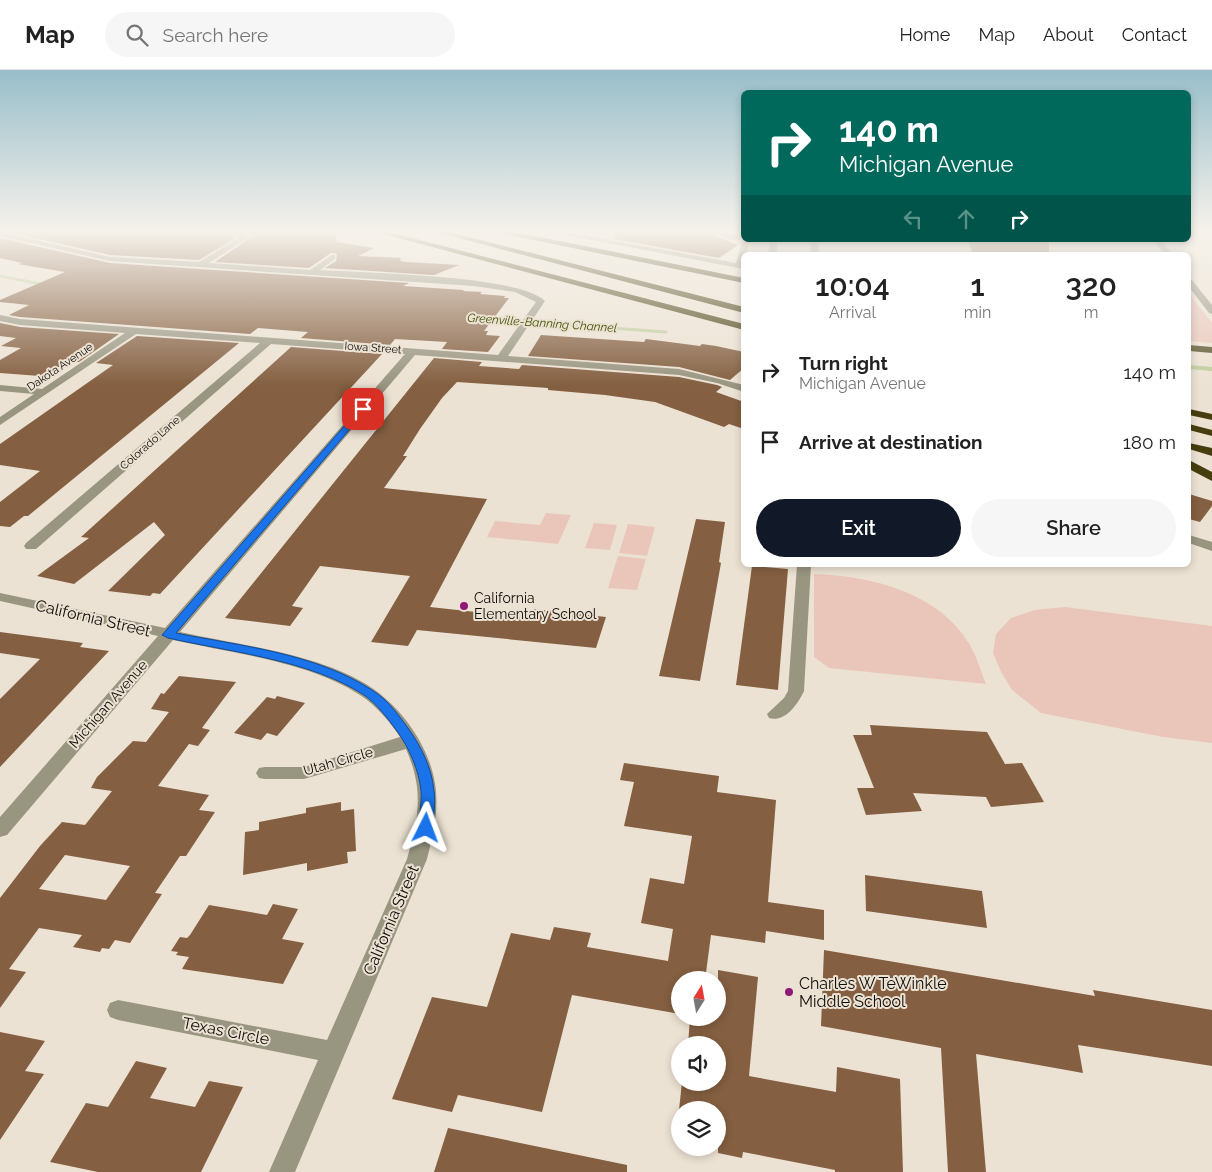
<!DOCTYPE html>
<html lang="en">
<head>
<meta charset="utf-8">
<style>
	body { margin:0; font-family:Raleway,sans-serif; background:#f6f6f6; color:#222; height:100vh; display:flex; flex-direction:column; font-size:19px; white-space:nowrap }
	* { box-sizing:border-box; margin:0 }
	p { font-size:16px; color:#767676 }
	.icon { flex:none; width:28px; height:28px; fill:none; stroke:currentColor; stroke-width:2; stroke-linecap:round; stroke-linejoin:round }
	.map { position:relative; flex:1; overflow:hidden }
	.drawer { position:absolute; left:741px; top:182px; width:450px; height:315px; display:flex; flex-direction:column; background:#fff; border-radius:8px; box-shadow:0 2px 8px #0003 }
	.drawer>* { flex:none }
	.hud { position:absolute; left:741px; top:20px; width:450px; height:152px; border-radius:8px; box-shadow:0 2px 8px #0003; background:#00695c; color:#fff; overflow:hidden }
	.needle { width:32px; rotate:11deg }
	.controls { position:absolute; left:671px; top:901px; display:grid; gap:10px }
	.controls a { display:grid; place-items:center; width:55px; height:55px; border-radius:50%; background:#fff; box-shadow:0 2px 8px #0003; font-size:25px }
	.pin { position:absolute; display:grid; place-items:center; width:42px; height:42px; color:#fff; margin:-21px; border-radius:10px; box-shadow:0 2px 8px #0006 }
	.me { position:absolute; width:55px; margin:-28px; rotate:3deg; stroke-linejoin:round; filter:drop-shadow(0 0 4px #0008) }
	.turn { display:flex; align-items:center; gap:18px; height:105px; padding:0 15px; font-size:22px }
	.turn .icon { width:65px; height:65px; stroke-width:2.5 }
	.turn b { display:block; font-size:35px; line-height:42px }
	.lanes { display:flex; align-items:center; height:48px; padding:0 15px; background:#0003; justify-content:center; gap:25px; direction:ltr }
	.lanes .off { opacity:.35 }
	.eta { display:flex; justify-content:space-evenly; align-items:center; height:85px; text-align:center }
	.eta b { font-size:30px; font-weight:600; line-height:35px }
	.cta { display:flex; gap:10px; margin-top:auto; padding:10px 15px }
	.cta a { flex:1; height:58px; border-radius:30px; background:#111827; color:#fff; font-size:20px; font-weight:600; line-height:58px; text-align:center }
	.cta a+a { background:#f6f6f6; color:#222 }
	ul { padding:0; list-style:none }
	li { display:flex; align-items:center; gap:15px; height:70px; padding:0 15px }
	li div { flex:1 }
	li b { display:block; font-size:19px }
	li em { font-style:normal }
	header { display:flex; align-items:center; gap:30px; box-sizing:border-box; height:70px; padding:0 25px; background:#fff; border-bottom:1px solid #e0e0e0 }
	header strong { font-size:24px }
	nav { display:flex; gap:28px; margin-inline-start:auto; font-size:18px }
	.search { width:350px; height:45px; background:#f6f6f6; display:flex; align-items:center; gap:12px; box-sizing:border-box; padding:0 18px; border-radius:28px; color:#767676; font-size:19px }
	.map>svg:first-child { display:block }
	.green { fill:#eac6ba }
	.lines { fill:none; stroke-linecap:round; stroke-linejoin:round }
	.stream-far1 { stroke:#c0cd9d; stroke-width:3 }
	.stream { stroke:#c0cd9d; stroke-width:4 }
	.building { fill:#845f41; fill-rule:evenodd }
	.minor { fill:#989581; fill-rule:evenodd }
	.major { fill:#5b552f; fill-rule:evenodd }
	.highway { fill:#463e0f; fill-rule:evenodd }
	.route { fill:#1a73e8; stroke:#114b97 }
	.poi-dot { fill:#8f1877; stroke:#ece2d3; stroke-width:2 }
	.labels { text-anchor:middle; dominant-baseline:central; stroke-width:4; stroke-linejoin:round; paint-order:stroke }
	.far-street-label { font-size:11px; fill:#0e0b07; stroke:#ece2d3 }
	.far-water-label { font-size:12px; font-style:italic; fill:#445306; stroke:#ece2d3 }
	.poi-label { font-size:14px; fill:#0e0b07; stroke:#ece2d3; text-anchor:start }
	.street-label { font-size:14px; fill:#0e0b07; stroke:#ece2d3 }
	.near-street-label { font-size:16px; fill:#0e0b07; stroke:#ece2d3 }
	.near-poi-label { font-size:16px; fill:#0e0b07; stroke:#ece2d3; text-anchor:start }
</style>
</head>
<body>
<header>
<strong>Map</strong>
<div class="search"><svg class="icon" aria-label="search" viewBox="0 0 24 24"><circle cx="10" cy="10" r="6"/><path d="M15 15l6 6"/></svg>Search here</div>
<nav><a>Home</a><a>Map</a><a>About</a><a>Contact</a></nav>
</header>
<div class="map">
<svg width="1212" height="1102" viewBox="0 0 1212 1102">
	<rect width="100%" height="100%" fill="#ece2d3"/>
	<path class="green" d="M1189,224l23,29v20l-23,-2z
		M546,443l25,2 -13,29 -71,-7 8,-16 45,4z
		M594,453l23,2 -7,25 -25,-2z
		M628,454l27,3 -8,29 -28,-3z
		M618,486l28,3 -9,31 -29,-2z
		M814,504c57,2 125,18 156,71 7,12 11,27 16,39l-157,-16 -15,-11z
		M1065,537l147,19v117l-49,-6 -122,-24 -29,-23 -11,-18 -8,-19 3,-19 15,-16 24,-8z"/>
	<g class="lines">
		<path class="stream-far1" d="M0,206l45,9
			M486,249l180,13"/>
		<path class="stream" d="M1189,297l23,2"/>
	</g>
	<path class="building" d="M8,162h215l13,6 -37,22 -89,-5z
		M245,162h91l1,10 37,6 -16,8 43,2 -1,3 7,1 52,3 -25,10 -109,-7 11,-7 1,-6 -2,-2h-4l-22,15 -94,-6 38,-26z
		M615,162h90l33,13 -19,13 -105,-19z
		M0,168l110,25 299,20 -6,3 61,4 -1,1 19,1 -2,2 25,2 -1,2h5l-25,33h4l-2,4 14,1 -12,16 -46,-3 5,-7 -52,-3 -5,6 -89,-7 7,-6 -50,-4 -8,6 -230,-17 -11,-2 20,-10 -29,-3v-2l65,-28 -47,-8 4,-1 -22,-5z
		M968,170l81,2v13h-76z
		M0,253l20,4 99,7 -40,28 -11,-1 -20,13 -8,2 -40,-3v-13l21,-12 -20,-2 15,-8 -16,-2z
		M541,265l103,7 2,-3 54,7 2,-2 14,2 28,6v16l-14,12 -51,-13 -151,-11z
		M137,266l102,7 -211,173h-4l-14,11 -10,-1v-24l40,-31 -40,-6v-21l113,-79 -17,-2z
		M291,277l91,7 -222,240 -7,-1 -3,3 -42,-5 57,-56 -11,-13 -80,62 -37,-8 52,-38 -8,-1z
		M434,288l48,4 -3,4 40,3 3,-4 157,12 38,8 5,2 -6,5 28,10v27l-15,-5 -5,3 -69,-25 -50,-7 -57,-5v-2l-91,-6 -15,16 -22,31 -17,27h4l-23,32 103,11 -57,108 101,11 3,-9 72,8 -10,31 -179,-18 -9,16 -37,-4 39,-66 -90,-10 -28,40 11,2 -13,18 -65,-8z
		M1189,424l23,7v5l-12,16 -11,-3z
		M696,449l29,3 -6,40 2,1 -21,118 -41,-5z
		M752,496l36,3 -10,121 -42,-5z
		M0,562l83,11 -3,4 29,4 -109,116v-68l40,-40 -40,-6z
		M179,606l57,6 -34,46 8,2 -12,16 -9,-2 -31,42 51,9 -10,15 16,2 -29,44h-6l-25,37 7,1 -32,49 -15,-3 -6,9 -7,-1 -2,4 -27,-5 9,-12 -43,-7 -30,41 17,3 -26,36v-110l40,-52 22,-24 23,3 27,-34 -21,-3 6,-11 36,-36 13,1 23,-30 -18,-3 10,-16 3,1zM65,785l65,11 -24,34 -67,-11z
		M277,626l28,7 -28,33 -10,-3 -6,7 -27,-7 33,-36 8,2z
		M870,655l117,7 18,32 17,-1 22,39 -53,5 -5,-10 -73,-4 9,18 -56,4 -9,-27h17l-21,-53h19z
		M624,693l95,13 -2,16 59,8 -8,102 56,8v30l-58,-9 -1,12 -54,-8 -6,45h-25v34l-108,-19 -30,117 -84,-17 -6,17 -60,-13 40,-102 55,10 24,-74 39,7 4,-13 37,6 -4,14 81,14 5,-32 -32,-6 9,-45 34,6 8,-48 -68,-10 10,-44 -14,-2z
		M341,732v9l13,-2 2,42 -9,1 1,11 -41,8v-8l-64,12 2,-43 14,-2v-8l47,-9v-5z
		M865,805l117,16 5,37 -121,-17z
		M273,834l25,5 -16,30 22,4 -21,41 -101,-15 7,-12 -13,-2 2,-3 -7,-1 9,-14 7,1 3,-3 19,-30 58,10z
		M824,880l271,46 -2,-6 119,20v56l-134,-21 5,28 -107,-19 10,118h-38l-7,-124 -120,-22z
		M718,900l40,7 -9,99 87,16 1,-25 63,12 3,93h-68v-2l-92,-18 -1,6 -24,-5v-43h-39l3,-28h36v-37h-30l2,-27h28z
		M0,962l45,9 -20,30 19,3 -44,66z
		M136,991l31,7 -17,30 45,9 14,-26 34,6 -42,85h-103l-48,-10 36,-59 22,4z
		M448,1058l179,37v7h-193z"/>
	<g class="lines">
		<path class="minor" d="M0,162l110,25 89,5 41,-25 -15,-5h14l12,4 -42,27 101,7 22,-15h3v4l-15,11c42,3 200,5 225,31l-37,55 171,13 65,16v7l-27,-9 -38,-8 -264,-20 -235,277c59,13 142,22 192,56 19,13 35,31 46,50 25,44 21,74 9,121l-132,313h-26l49,-112 -200,-40 -8,-3 -3,-7 3,-7 8,-3 209,40 80,-181c12,-42 17,-69 -1,-110l-102,30h-39l-6,-1 -3,-5 3,-5 6,-1h39l96,-30c-11,-16 -23,-31 -40,-42 -49,-33 -129,-42 -187,-55l-166,195 -7,2v-20l158,-181 -158,-35v-8l165,35 240,-274 -134,-10 -235,205h-10l-2,-3 2,-3 234,-200 -124,-9 -136,91v-8l34,-23 -34,-3v-6l42,4 83,-56 -105,-8 -20,-4v-6l20,4 478,36 38,-53 -21,-10 -41,-6 -364,-25 -110,-25z
			M550,162h16l170,31 7,-24 -12,1 -18,-8c11,0 20,4 31,3v5h6l-4,15h-2v14z
			M770,170h8l-2,15h-8z
			M811,170h8v15h-8z
			M1153,170h8l12,15h-8z
			M1189,209l3,1 20,25v9l-3,-1 -20,-26z
			M1189,465l23,7v9l-23,-8z
			M797,495h14l-7,126c-6,13 -19,32 -35,27l-2,-4 17,-16 4,-7z"/>
		<path class="major" d="M1189,275l23,2v6l-23,-2z"/>
		<path class="highway" d="M376,162h13l355,92v6z
			M436,162h13l295,75v6z
			M494,162h17l39,7 194,39v5z
			M1189,339l23,5v6l-23,-5z
			M1189,354l23,6v6l-23,-6z
			M1189,373l23,5v8l-23,-7z
			M1189,390l23,12v9l-23,-12z"/>
	</g>
	<linearGradient id="sky" x2="0" y2="1"><stop stop-color="#98beca"/><stop offset="0.51" stop-color="#f6f2eb"/><stop offset="1" stop-color="#f6f2eb" stop-opacity="0"/></linearGradient>
	<rect width="1212" height="316" fill="url(#sky)"/>
	<path class="route" d="M360,338l7,1 -191,224c65,13 139,20 196,57 15,9 26,24 36,38 13,18 24,40 26,63 2,12 -1,25 -1,37l-2,4 -5,2 -5,-2 -3,-4c1,-12 4,-25 3,-37 -2,-21 -12,-43 -24,-60 -9,-12 -20,-27 -33,-36 -54,-35 -134,-43 -196,-57l-6,-3z"/>
	<g class="poi-dot">
		<circle cx="464" cy="536" r="5"/>
		<circle cx="789" cy="922" r="5"/>
	</g>
	<g class="labels">
		<g class="far-street-label">
			<text transform="translate(373 278) rotate(4)">Iowa Street</text>
			<text transform="translate(60 297) rotate(-34)">Dakota Avenue</text>
			<text transform="translate(150 373) rotate(-41)">Colorado Lane</text>
		</g>
		<g class="far-water-label">
			<text transform="translate(542 253) rotate(4)">Greenville-Banning Channel</text>
		</g>
		<g class="poi-label">
			<text x="474" y="528">California<tspan x="474" dy="16">Elementary School</tspan></text>
		</g>
		<g class="street-label">
			<text transform="translate(108 634) rotate(-49)">Michigan Avenue</text>
			<text transform="translate(338 691) rotate(-16)">Utah Circle</text>
		</g>
		<g class="near-street-label">
			<text transform="translate(93 548) rotate(13)">California Street</text>
			<text transform="translate(391 850) rotate(-67)">California Street</text>
			<text transform="translate(226 961) rotate(11)">Texas Circle</text>
		</g>
		<g class="near-poi-label">
			<text x="799" y="913">Charles W TeWinkle<tspan x="799" dy="18">Middle School</tspan></text>
		</g>
	</g>
</svg>
<div class="controls">
<a><svg class="needle" viewBox="-14 -14 28 28"><path d="M0-13l5 13h-10z" fill="#e53935"/><path d="M0 13l5-13h-10z" fill="#767676"/></svg></a>
<a><svg class="icon" aria-label="sound" viewBox="0 0 24 24"><path d="M4 9h4l5-4v14l-5-4H4zM17 9q2 3 0 6"/></svg></a>
<a><svg class="icon" aria-label="layers" viewBox="0 0 24 24"><path d="M12 4l9 5-9 5-9-5zM3 14l9 5 9-5"/></svg></a>
</div>
<div class="pin" style="left:363px;top:339px;background:#d93025"><svg class="icon" aria-label="arrive" viewBox="0 0 24 24"><path d="M6 21V4h12l-3 4 3 4H6"/></svg></div>
<svg class="me" style="left:426px;top:758px" viewBox="-20 -20 40 40"><path d="M0-17L14 15 0 8-14 15z" fill="#1a73e8" stroke="#fff" stroke-width="4"/></svg>
<div class="hud">
<div class="turn"><svg class="icon" aria-label="right" viewBox="0 0 24 24"><path d="M7 20v-9h11M14 6l5 5-5 5"/></svg><div><b>140 m</b>Michigan Avenue</div></div>
<div class="lanes"><svg class="icon off" aria-label="left" viewBox="0 0 24 24"><path d="M17 20v-9H6M10 6l-5 5 5 5"/></svg><svg class="icon off" aria-label="ahead" viewBox="0 0 24 24"><path d="M12 20V5M6 11l6-6 6 6"/></svg><svg class="icon" aria-label="right" viewBox="0 0 24 24"><path d="M7 20v-9h11M14 6l5 5-5 5"/></svg></div>
</div>
<section class="drawer">
<div class="eta">
<div><b>10:04</b><p>Arrival</p></div>
<div><b>1</b><p>min</p></div>
<div><b>320</b><p>m</p></div>
</div>
<ul>
<li><svg class="icon" aria-label="right" viewBox="0 0 24 24"><path d="M7 20v-9h11M14 6l5 5-5 5"/></svg><div><b>Turn right</b><p>Michigan Avenue</p></div><em>140 m</em></li>
<li><svg class="icon" aria-label="arrive" viewBox="0 0 24 24"><path d="M6 21V4h12l-3 4 3 4H6"/></svg><div><b>Arrive at destination</b></div><em>180 m</em></li>
</ul>
<div class="cta"><a>Exit</a><a>Share</a></div>
</section>
</div>
</body>
</html>
